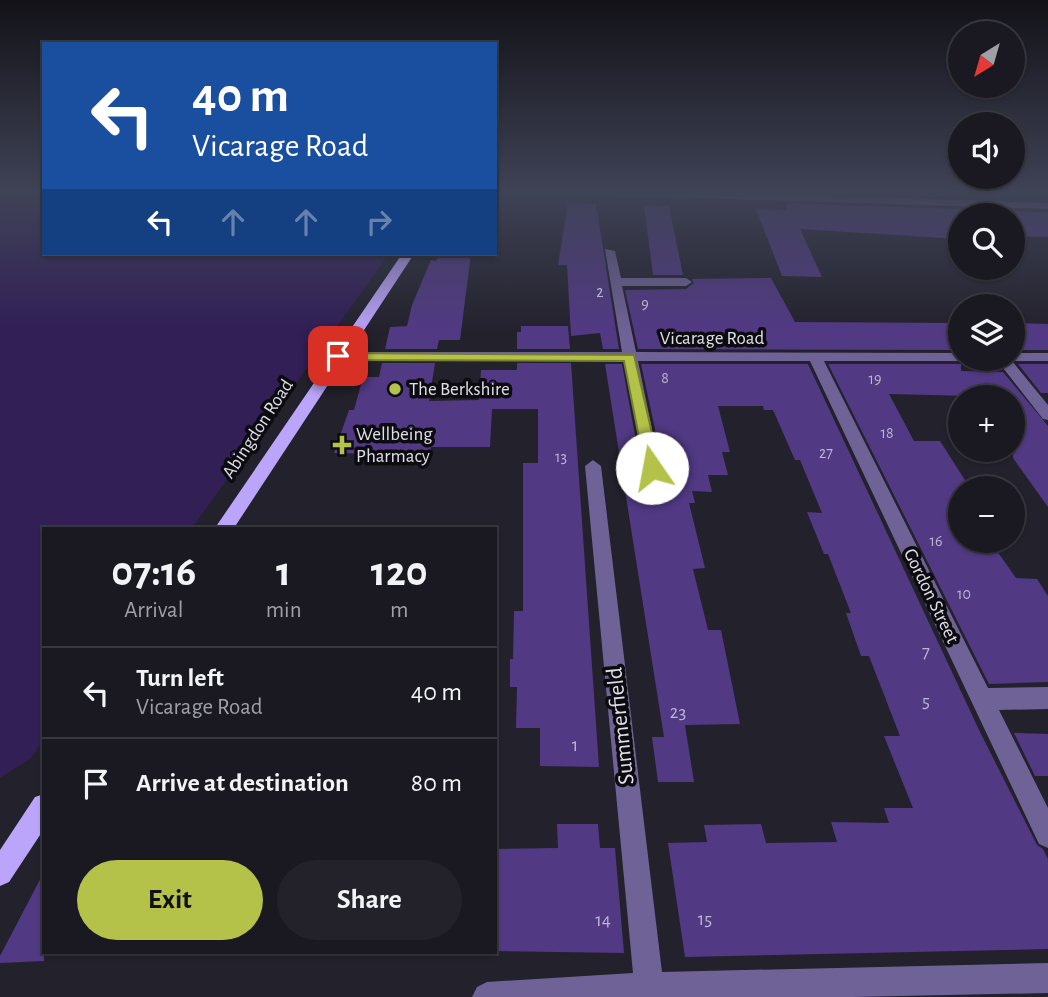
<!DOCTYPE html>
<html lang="en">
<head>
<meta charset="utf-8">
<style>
	body { margin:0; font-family:"Alegreya Sans",sans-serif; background:#23222a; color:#f1f3f6; height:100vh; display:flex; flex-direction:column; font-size:26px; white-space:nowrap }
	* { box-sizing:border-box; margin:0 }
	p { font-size:23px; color:#9fa0a5 }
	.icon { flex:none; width:38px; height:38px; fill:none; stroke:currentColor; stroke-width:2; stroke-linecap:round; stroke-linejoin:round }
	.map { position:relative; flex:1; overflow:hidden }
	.details { position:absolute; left:42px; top:527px; width:455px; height:427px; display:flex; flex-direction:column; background:#1a1921; border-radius:0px; box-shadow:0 2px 5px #0004,0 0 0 2px #38383f }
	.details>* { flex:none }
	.banner { position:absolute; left:42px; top:42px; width:455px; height:214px; border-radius:0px; box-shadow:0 2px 5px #0004,0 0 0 2px #38383f; background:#1a4fa0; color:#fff; overflow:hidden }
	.needle { width:46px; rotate:217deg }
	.fabs { position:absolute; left:948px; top:21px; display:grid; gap:14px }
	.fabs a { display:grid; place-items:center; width:77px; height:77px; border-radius:50%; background:#1a1921; box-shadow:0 2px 5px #0004,0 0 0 2px #38383f; font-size:35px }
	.pin { position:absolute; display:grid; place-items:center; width:60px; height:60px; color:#fff; margin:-30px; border-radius:14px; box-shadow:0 4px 10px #0006 }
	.me { position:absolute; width:77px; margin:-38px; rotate:348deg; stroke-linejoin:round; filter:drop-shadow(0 0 5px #0008) }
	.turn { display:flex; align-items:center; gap:24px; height:147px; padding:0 35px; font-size:32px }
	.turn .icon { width:91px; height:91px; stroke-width:2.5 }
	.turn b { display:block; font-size:49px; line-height:60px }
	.lanes { display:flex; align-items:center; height:66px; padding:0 35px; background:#0003; justify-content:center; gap:35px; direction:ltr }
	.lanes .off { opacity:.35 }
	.eta { display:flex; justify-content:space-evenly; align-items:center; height:119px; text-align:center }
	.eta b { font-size:42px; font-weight:700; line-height:49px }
	.primary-button { display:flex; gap:14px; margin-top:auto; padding:14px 35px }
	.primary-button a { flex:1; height:80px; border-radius:42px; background:#b5c24a; color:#111; font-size:28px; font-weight:700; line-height:80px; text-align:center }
	.primary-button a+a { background:#23222a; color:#f1f3f6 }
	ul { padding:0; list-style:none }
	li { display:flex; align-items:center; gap:21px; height:91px; padding:0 35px; border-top:2px solid #38383f }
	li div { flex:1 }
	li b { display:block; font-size:26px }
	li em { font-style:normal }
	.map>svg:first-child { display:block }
	.green { fill:#311f56 }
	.building { fill:#513984 }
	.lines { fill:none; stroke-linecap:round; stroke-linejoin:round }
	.minor { fill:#6f6296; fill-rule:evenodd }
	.major { fill:#bba5fb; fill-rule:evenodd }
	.route { fill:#b5c24a; stroke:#767e30; stroke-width:2 }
	.poi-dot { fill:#b5c24a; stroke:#0c0b10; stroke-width:2.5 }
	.labels { text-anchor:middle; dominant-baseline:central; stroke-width:7; stroke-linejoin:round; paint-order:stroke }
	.number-label { font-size:16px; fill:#bcb6ce }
	.street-label { font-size:19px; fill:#e0dfe7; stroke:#0c0b10 }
	.poi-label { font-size:19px; fill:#e0dfe7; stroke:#0c0b10; text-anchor:start }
	.near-number-label { font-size:19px; fill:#bcb6ce }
	.near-street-label { font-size:23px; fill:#e0dfe7; stroke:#0c0b10 }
</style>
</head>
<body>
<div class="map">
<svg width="1048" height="997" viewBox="0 0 1048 997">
	<rect width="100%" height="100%" fill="#23212c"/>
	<path class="green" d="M0,192h44v62h345l-197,274h-148v212l-13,18 -31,20z"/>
	<path class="building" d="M809,192h152v5z
		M568,202l28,2 23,145h-16l-3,-16 -29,3 -4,-71h-9z
		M787,203l174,6v30l-161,-10 22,48 -40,-1 -26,-67 31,1z
		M644,205l25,1 14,69h-30z
		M1013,211l35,1v25l-35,-1z
		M439,254h32l-11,86h-21l-2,9h-52l5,-22 17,-1 5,-21 19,-45 5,1z
		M771,278l24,44 166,1v27l-323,-1 -13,-59 61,-1 8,-6 -2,-4z
		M1013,323l35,1v26h-35z
		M521,326h47l2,23h-53v-17h4z
		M382,363h53l-6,38 50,-1 2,-30h36v-7h54l28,404 -59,-1v-38h-24l1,-41h-7v-28h3l1,-48h9v-148h15v-54h-46l-2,38h-59l-2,13 -50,-1 1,-5 -46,-1 15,-43h5l9,-33h16z
		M605,364h17l19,104 11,9 11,-10 -22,-103h167l172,368 57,113 6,4 5,10v90l-363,8 -17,-114 39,-1 -3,-17 57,-1 5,19 71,-1 -6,-20 58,1 -5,-15h29l-29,-72h16l-31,-80h-8l-15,-43h5l-23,-59h-4l-17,-42 15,1 -22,-53h-5l-22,-50h-9l-1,-4h-45l12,46h-8l6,23h-20l4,17 -20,-1 3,12h-6l16,65 -12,1 15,61h13l19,94 -55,1 9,57h-36l-6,-45h12z
		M828,364h133v7l42,1 45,54v81l-35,-49v-61l-124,-3 25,47h26l30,47h-9v53h29l26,37 21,1 11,17v86l-59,2z
		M1018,364h30v29h-7z
		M1014,733l34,1v42h-13z
		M557,824h41l2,24h15l9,105 -129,-2v-102l63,-1z
		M44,872v89l-44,2v-7z"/>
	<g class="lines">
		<path class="minor" d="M603,192h114l331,11v6l-440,-14z
			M605,249l10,2 6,27h65l6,4 -6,4h-64l14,66 325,1v6h6l-6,2h-137l164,327 60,-1v22l-49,1 49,98v40l-9,-4 -229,-483h-172l22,107 -8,6 -8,-6 -20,-107 -286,-1 -7,-4 7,-4h284z
			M1013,353h35v8h-36l36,44v15l-5,-1 -47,-60h17z
			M593,460l8,6 61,506 386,-9v30l-195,4h-381l5,-10 10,-5 146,-9 -48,-507z"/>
		<path class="major" d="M402,254h12l-180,274h-19z
			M44,794v35l-35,53 -9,4v-36l35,-53z"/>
	</g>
	<linearGradient id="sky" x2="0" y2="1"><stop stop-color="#131218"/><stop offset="0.58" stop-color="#3f4356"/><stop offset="1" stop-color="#3f4356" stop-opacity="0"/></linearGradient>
	<rect width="1048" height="332" fill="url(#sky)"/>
	<path class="route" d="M333,353l301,2 26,113 -8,5 -7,-5 -21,-107 -286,-1 -7,-4z"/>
	<g class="poi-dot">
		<circle cx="395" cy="389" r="7"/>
		<path d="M338.5 434.5h7v7h7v7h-7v7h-7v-7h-7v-7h7z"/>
	</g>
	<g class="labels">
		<g class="number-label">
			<text x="600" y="292">2</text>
			<text x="645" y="304">9</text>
			<text x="665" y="378">8</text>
			<text x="875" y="379">19</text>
			<text x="887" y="433">18</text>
			<text x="826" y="453">27</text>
			<text x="561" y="457">13</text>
			<text x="936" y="541">16</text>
			<text x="964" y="594">10</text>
		</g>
		<g class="street-label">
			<text x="712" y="338">Vicarage Road</text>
			<text transform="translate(258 429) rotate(-57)">Abingdon Road</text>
			<text transform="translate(931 596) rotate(64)">Gordon Street</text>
		</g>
		<g class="poi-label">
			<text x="409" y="389">The Berkshire</text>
			<text x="356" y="434">Wellbeing<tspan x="356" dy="22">Pharmacy</tspan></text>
		</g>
		<g class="near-number-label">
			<text x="926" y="652">7</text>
			<text x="926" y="701">5</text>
			<text x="678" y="712">23</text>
			<text x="575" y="745">1</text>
			<text x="705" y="919">15</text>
			<text x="603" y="920">14</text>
		</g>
		<g class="near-street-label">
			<text transform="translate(621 726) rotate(-96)">Summerfield</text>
		</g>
	</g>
</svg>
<div class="fabs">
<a><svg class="needle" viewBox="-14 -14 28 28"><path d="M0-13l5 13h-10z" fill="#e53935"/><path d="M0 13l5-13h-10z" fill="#9fa0a5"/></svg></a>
<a><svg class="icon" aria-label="sound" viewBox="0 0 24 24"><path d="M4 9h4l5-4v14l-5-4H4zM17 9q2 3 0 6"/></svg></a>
<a><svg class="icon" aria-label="search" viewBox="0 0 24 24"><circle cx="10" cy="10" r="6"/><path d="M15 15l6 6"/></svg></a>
<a><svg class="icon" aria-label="layers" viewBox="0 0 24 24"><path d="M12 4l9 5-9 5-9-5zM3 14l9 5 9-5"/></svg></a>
<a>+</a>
<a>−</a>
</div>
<div class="pin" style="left:338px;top:356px;background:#d93025"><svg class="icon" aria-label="arrive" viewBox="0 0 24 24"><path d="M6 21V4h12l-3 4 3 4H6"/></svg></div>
<svg class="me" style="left:652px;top:468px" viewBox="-20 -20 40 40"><circle r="19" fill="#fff"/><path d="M0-13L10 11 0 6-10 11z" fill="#b5c24a"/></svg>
<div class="banner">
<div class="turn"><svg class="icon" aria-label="left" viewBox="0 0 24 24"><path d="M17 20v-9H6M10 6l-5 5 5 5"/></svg><div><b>40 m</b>Vicarage Road</div></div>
<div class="lanes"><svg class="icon" aria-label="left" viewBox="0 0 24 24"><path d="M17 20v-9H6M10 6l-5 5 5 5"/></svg><svg class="icon off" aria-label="ahead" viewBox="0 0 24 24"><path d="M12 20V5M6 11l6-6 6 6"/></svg><svg class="icon off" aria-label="ahead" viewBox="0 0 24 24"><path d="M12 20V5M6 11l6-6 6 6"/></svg><svg class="icon off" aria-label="right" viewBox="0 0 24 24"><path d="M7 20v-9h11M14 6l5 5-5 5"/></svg></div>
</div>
<section class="details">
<div class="eta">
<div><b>07:16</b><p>Arrival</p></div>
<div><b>1</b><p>min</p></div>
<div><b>120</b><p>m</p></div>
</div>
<ul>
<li><svg class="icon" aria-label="left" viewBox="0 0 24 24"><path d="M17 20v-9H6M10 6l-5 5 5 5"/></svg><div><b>Turn left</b><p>Vicarage Road</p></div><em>40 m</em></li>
<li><svg class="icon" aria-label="arrive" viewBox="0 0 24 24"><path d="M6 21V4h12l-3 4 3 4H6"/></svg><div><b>Arrive at destination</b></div><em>80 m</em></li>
</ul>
<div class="primary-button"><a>Exit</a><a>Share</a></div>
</section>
</div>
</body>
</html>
